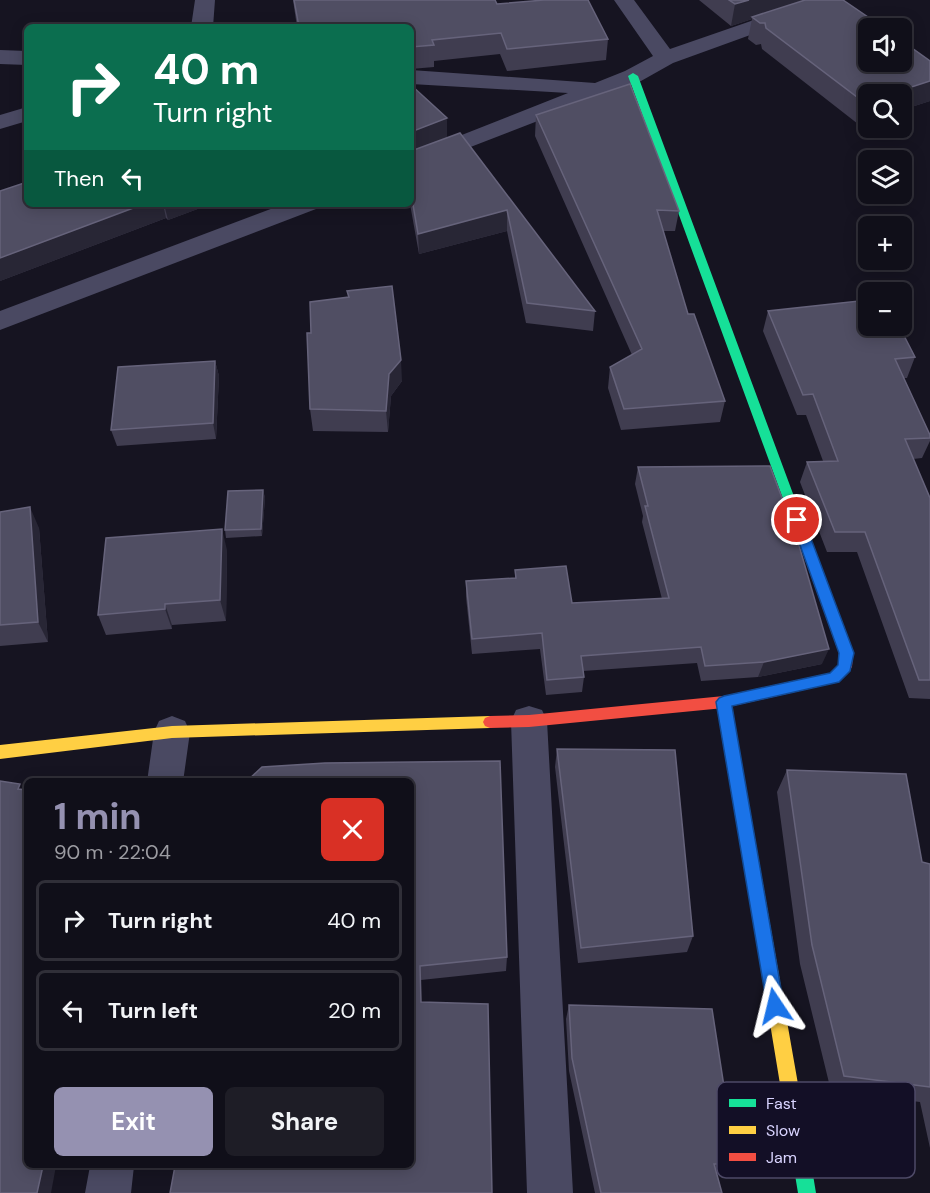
<!DOCTYPE html>
<html lang="en">
<head>
<meta charset="utf-8">
<style>
	body { margin:0; font-family:"DM Sans",sans-serif; background:#1e1d26; color:#f1f3f6; height:100vh; display:flex; flex-direction:column; font-size:22px; white-space:nowrap }
	* { box-sizing:border-box; margin:0 }
	p { font-size:20px; color:#9c9ca2 }
	.icon { flex:none; width:33px; height:33px; fill:none; stroke:currentColor; stroke-width:2; stroke-linecap:round; stroke-linejoin:round }
	.map { position:relative; flex:1; overflow:hidden }
	.drawer { position:absolute; left:24px; top:778px; width:390px; height:390px; display:flex; flex-direction:column; background:#100f19; border-radius:9px; box-shadow:0 3px 15px #0003,0 0 0 2px #302f38 }
	.drawer>* { flex:none }
	.top-card { position:absolute; left:24px; top:24px; width:390px; height:183px; border-radius:9px; box-shadow:0 3px 15px #0003,0 0 0 2px #302f38; background:#0b6e4f; color:#fff; overflow:hidden }
	.tools { position:absolute; left:858px; top:18px; display:grid; gap:12px }
	.tools a { display:grid; place-items:center; width:54px; height:54px; border-radius:9px; background:#100f19; box-shadow:0 3px 15px #0003,0 0 0 2px #302f38; font-size:30px }
	.pin { position:absolute; display:grid; place-items:center; width:51px; height:51px; color:#fff; margin:-26px; border:3px solid #fff; border-radius:50%; box-shadow:0 2px 6px #0007 }
	.me { position:absolute; width:66px; margin:-33px; rotate:350deg; stroke-linejoin:round; filter:drop-shadow(0 0 4px #0008) }
	.turn { display:flex; align-items:center; gap:21px; height:126px; padding:0 30px; font-size:27px }
	.turn .icon { width:78px; height:78px; stroke-width:2.5 }
	.turn b { display:block; font-size:42px; line-height:51px }
	.then { display:flex; align-items:center; height:57px; padding:0 30px; background:#0003; gap:12px; font-size:22px }
	.round { display:grid; place-items:center; flex:none; width:63px; height:63px; border-radius:9px; background:#1e1d26 }
	.summary { display:flex; align-items:center; justify-content:space-between; height:102px; padding:0 30px }
	h1 { font-size:36px; font-weight:700; line-height:45px; color:#9591b1 }
	.cta { display:flex; gap:12px; margin-top:auto; padding:12px 30px }
	.cta a { flex:1; height:69px; border-radius:9px; background:#9591b1; color:#fff; font-size:24px; font-weight:700; line-height:69px; text-align:center }
	.cta a+a { background:#1e1d26; color:#f1f3f6 }
	ul { padding:0; list-style:none }
	li { display:flex; align-items:center; gap:18px; height:81px; margin:0 12px 9px; padding:0 18px; border:3px solid #302f38; border-radius:9px }
	li div { flex:1 }
	li b { display:block; font-size:22px }
	li em { font-style:normal }
	.map>svg:first-child { display:block }
	.lines { fill:none; stroke-linecap:round; stroke-linejoin:round }
	.street { fill:#4a4962; fill-rule:evenodd }
	.fast { fill:#16e098; fill-rule:evenodd }
	.slow { fill:#ffcf43; fill-rule:evenodd }
	.jam { fill:#f24e42; fill-rule:evenodd }
	.wall { fill:#403d50 }
	.shaded-wall { fill:#282635 }
	.building { fill:#504e63; stroke:#66637b; stroke-width:1.5 }
	.route { fill:#1a73e8; stroke:#114b97; stroke-width:1.5 }
	.key { fill:#130f26; stroke:#4e4a67; stroke-width:1.5 }
	.key-label { font-size:16px; fill:#d9d4ff }
</style>
</head>
<body>
<div class="map">
<svg width="930" height="1193" viewBox="0 0 930 1193">
	<rect width="100%" height="100%" fill="#161421"/>
	<g class="lines">
		<path class="street" d="M195,0h20l-2,27h-22z
			M614,0h20l36,49 116,-40 7,-2 7,2 3,4 -3,4 -127,46 -32,18 -230,89v-15l157,-62 -157,-9v-14l184,13 30,-12 28,-15z
			M0,50l27,1v14l-27,-1z
			M27,107v14l-27,8v-14z
			M284,204h35l-3,5 -316,121v-19z
			M529,706l13,4 5,11 26,472h-46l-16,-472 5,-11z
			M172,716l13,5 5,11 -7,50h-36l7,-50 5,-11z
			M90,1166h44l-3,27h-46z"/>
		<path class="fast" d="M633,73l5,3 167,450 -1,3 -5,2 -6,-5 -165,-450z
			M789,1075l6,3 3,6 18,109h-18l-18,-109 3,-6z"/>
		<path class="slow" d="M724,696l5,2 2,4 67,382 -3,6 -6,3 -6,-3 -3,-6 -63,-382 2,-4z
			M490,716l5,2 2,4 -2,4 -5,2 -318,10 -172,21v-14l172,-19z"/>
		<path class="jam" d="M799,521l6,5 48,127 -1,14 -13,15 -115,26 -195,19 -39,1 -5,-2 -2,-4 2,-4 5,-2 39,-1 195,-19 106,-23 8,-8 1,-12 -46,-127z"/>
	</g>
	<path class="wall" d="M293,0h202l2,4 111,35 -2,21 -99,11 -7,-17 -66,7v6l-23,2v-42h-114z
		M699,0h144l87,101 -28,9v-16h-34v27l-10,3 -96,-75 -1,-5 -5,1 -8,-6 4,-20 -21,7z
		M411,85l36,53 148,173 -2,20 -67,-8 -19,-92 -88,23 -9,-50z
		M536,115l143,96 -4,20h-12l25,83 37,87 -5,21 -99,8 -13,-42 2,-21 22,-12 -97,-219z
		M0,191l27,13h184l-43,16 -2,-2 -166,63z
		M347,291l55,90 -11,15 -3,36 -75,-1 -3,-22 1,-76 37,-36z
		M768,311l147,46 -8,21h-3l26,57v6l-8,17 -9,1 17,39v201l-21,-1 -52,-146h-30l-27,-70 7,-20 16,-1 -17,-46h-9l-34,-84z
		M215,361l4,15 -3,63 -99,7 -6,-16z
		M638,467l184,197 -64,13 -57,4 -4,-18 -114,8 1,6 -2,15 -36,3 -6,-46 -68,5 -6,-57v-16l49,-3v-8l57,33 90,-4 -20,-77 1,-6 -8,-32z
		M263,490l2,8 -3,38 -36,2 -1,-8z
		M0,512l39,16 9,114 -48,4z
		M227,550l-1,71 -54,4v4l-66,6 -8,-20z
		M557,749l136,187 -6,16 -109,11 -23,-196z
		M787,770l135,92 8,2v284l-10,-46 -89,-11 -31,-127 -23,-172z
		M411,782l96,175 -1,14 -85,9 -246,186z
		M569,1005l167,159 -9,10h-10l5,19h-127l-26,-122 -3,-52z"/>
	<path class="shaded-wall" d="M749,0h57l-54,17v2l-21,7 4,-22z
		M930,81v20l-28,9v-16h-12z
		M868,101v20l-10,3 7,-21z
		M447,118v20l-36,15v-21z
		M144,204h19l3,14 -166,63v-23z
		M164,204h47l-43,16z
		M507,210v21l-88,23 -1,-20z
		M401,360l1,21 -11,15 -3,36 -2,-21 3,-37z
		M215,361l4,15 -3,63 -3,-16z
		M263,490l2,8 -3,38 -1,-7z
		M30,507l9,21 9,114 -10,-20z
		M222,529l5,21 -1,71 -6,-21z
		M165,604l7,21v4l-7,-20z
		M829,649l-7,15 -64,13 6,-15z
		M43,1166h13l-5,27h-14z"/>
	<path class="building" d="M294,0h201l2,4 47,-4h44l20,39 -101,10 -6,-16 -69,7 2,5 -23,2v-20h-112z
		M729,0h20l-14,4z
		M805,0h38l41,28h-16v34h34v-21l28,20v20l-40,13h-22v7l-3,2 -99,-75 -1,-5h-5l-8,-6z
		M630,84l49,127 -22,-1 31,104h6l31,87 -101,8 -14,-42 32,-18 -106,-234z
		M411,85l36,33 -36,14z
		M460,133l135,178 -68,-8 -20,-93 -89,24 -7,-41v-42z
		M27,182v22h117l-144,54v-67z
		M392,286l9,74 -12,14 -3,37 -76,-2 -3,-76h4l-1,-31 39,-5 -2,-6z
		M868,300v26h31l16,31 -20,2 35,76v3l-25,1 25,59v182h-11l-54,-148h-30l-28,-70 31,-1 -25,-67 -10,1 -35,-84z
		M215,361l-2,62 -102,7 7,-63z
		M770,466l26,69 33,114 -65,13 -59,4 -4,-19 -120,9 3,21 -37,3 -5,-47 -70,6 -6,-58 50,-3 -1,-8 51,-4 6,37 97,-5 -24,-92h3l-10,-39z
		M263,490l-2,39 -36,1 3,-39z
		M30,507l8,115 -38,3v-113z
		M222,529l-2,71 -55,4v5l-67,6 8,-77z
		M557,749l118,1 18,186 -112,12z
		M500,761l7,196 -87,9 1,36 67,2 4,189h-322l5,-27h236v-384h-165l16,-15 63,-4z
		M787,770l119,4 16,88 8,2v223l-86,-11 -32,-131z
		M0,781l20,3 -2,5 9,1v376h16l-6,27h-37z
		M569,1005l143,4 24,155h-22l8,29h-121l-29,-135z"/>
	<path class="route" d="M797,515l7,5 50,133 -4,18 -11,11 -107,24 52,300 -3,6 -6,2 -6,-2 -2,-6 -51,-304 3,-4 5,-2 106,-23 8,-8 1,-12 -48,-133z"/>
	<rect x="717" y="1082" width="198" height="96" rx="9" class="key"/>
	<rect x="729" y="1099" width="27" height="8" fill="#16e098"/>
	<rect x="729" y="1126" width="27" height="8" fill="#ffcf43"/>
	<rect x="729" y="1153" width="27" height="8" fill="#f24e42"/>
	<g class="key-label">
		<text x="766" y="1109">Fast</text>
		<text x="766" y="1136">Slow</text>
		<text x="766" y="1163">Jam</text>
	</g>
</svg>
<div class="tools">
<a><svg class="icon" aria-label="sound" viewBox="0 0 24 24"><path d="M4 9h4l5-4v14l-5-4H4zM17 9q2 3 0 6"/></svg></a>
<a><svg class="icon" aria-label="search" viewBox="0 0 24 24"><circle cx="10" cy="10" r="6"/><path d="M15 15l6 6"/></svg></a>
<a><svg class="icon" aria-label="layers" viewBox="0 0 24 24"><path d="M12 4l9 5-9 5-9-5zM3 14l9 5 9-5"/></svg></a>
<a>+</a>
<a>−</a>
</div>
<div class="pin" style="left:797px;top:520px;background:#d93025"><svg class="icon" aria-label="arrive" viewBox="0 0 24 24"><path d="M6 21V4h12l-3 4 3 4H6"/></svg></div>
<svg class="me" style="left:775px;top:1006px" viewBox="-20 -20 40 40"><path d="M0-17L14 15 0 8-14 15z" fill="#1a73e8" stroke="#fff" stroke-width="4"/></svg>
<div class="top-card">
<div class="turn"><svg class="icon" aria-label="right" viewBox="0 0 24 24"><path d="M7 20v-9h11M14 6l5 5-5 5"/></svg><div><b>40 m</b>Turn right</div></div>
<div class="then">Then<svg class="icon" aria-label="left" viewBox="0 0 24 24"><path d="M17 20v-9H6M10 6l-5 5 5 5"/></svg></div>
</div>
<section class="drawer">
<div class="summary"><div><h1>1 min</h1><p>90 m · 22:04</p></div><a class="round" style="background:#d93025;color:#fff"><svg class="icon" aria-label="close" viewBox="0 0 24 24"><path d="M6 6l12 12M18 6L6 18"/></svg></a></div>
<ul>
<li><svg class="icon" aria-label="right" viewBox="0 0 24 24"><path d="M7 20v-9h11M14 6l5 5-5 5"/></svg><div><b>Turn right</b></div><em>40 m</em></li>
<li><svg class="icon" aria-label="left" viewBox="0 0 24 24"><path d="M17 20v-9H6M10 6l-5 5 5 5"/></svg><div><b>Turn left</b></div><em>20 m</em></li>
</ul>
<div class="cta"><a>Exit</a><a>Share</a></div>
</section>
</div>
</body>
</html>
